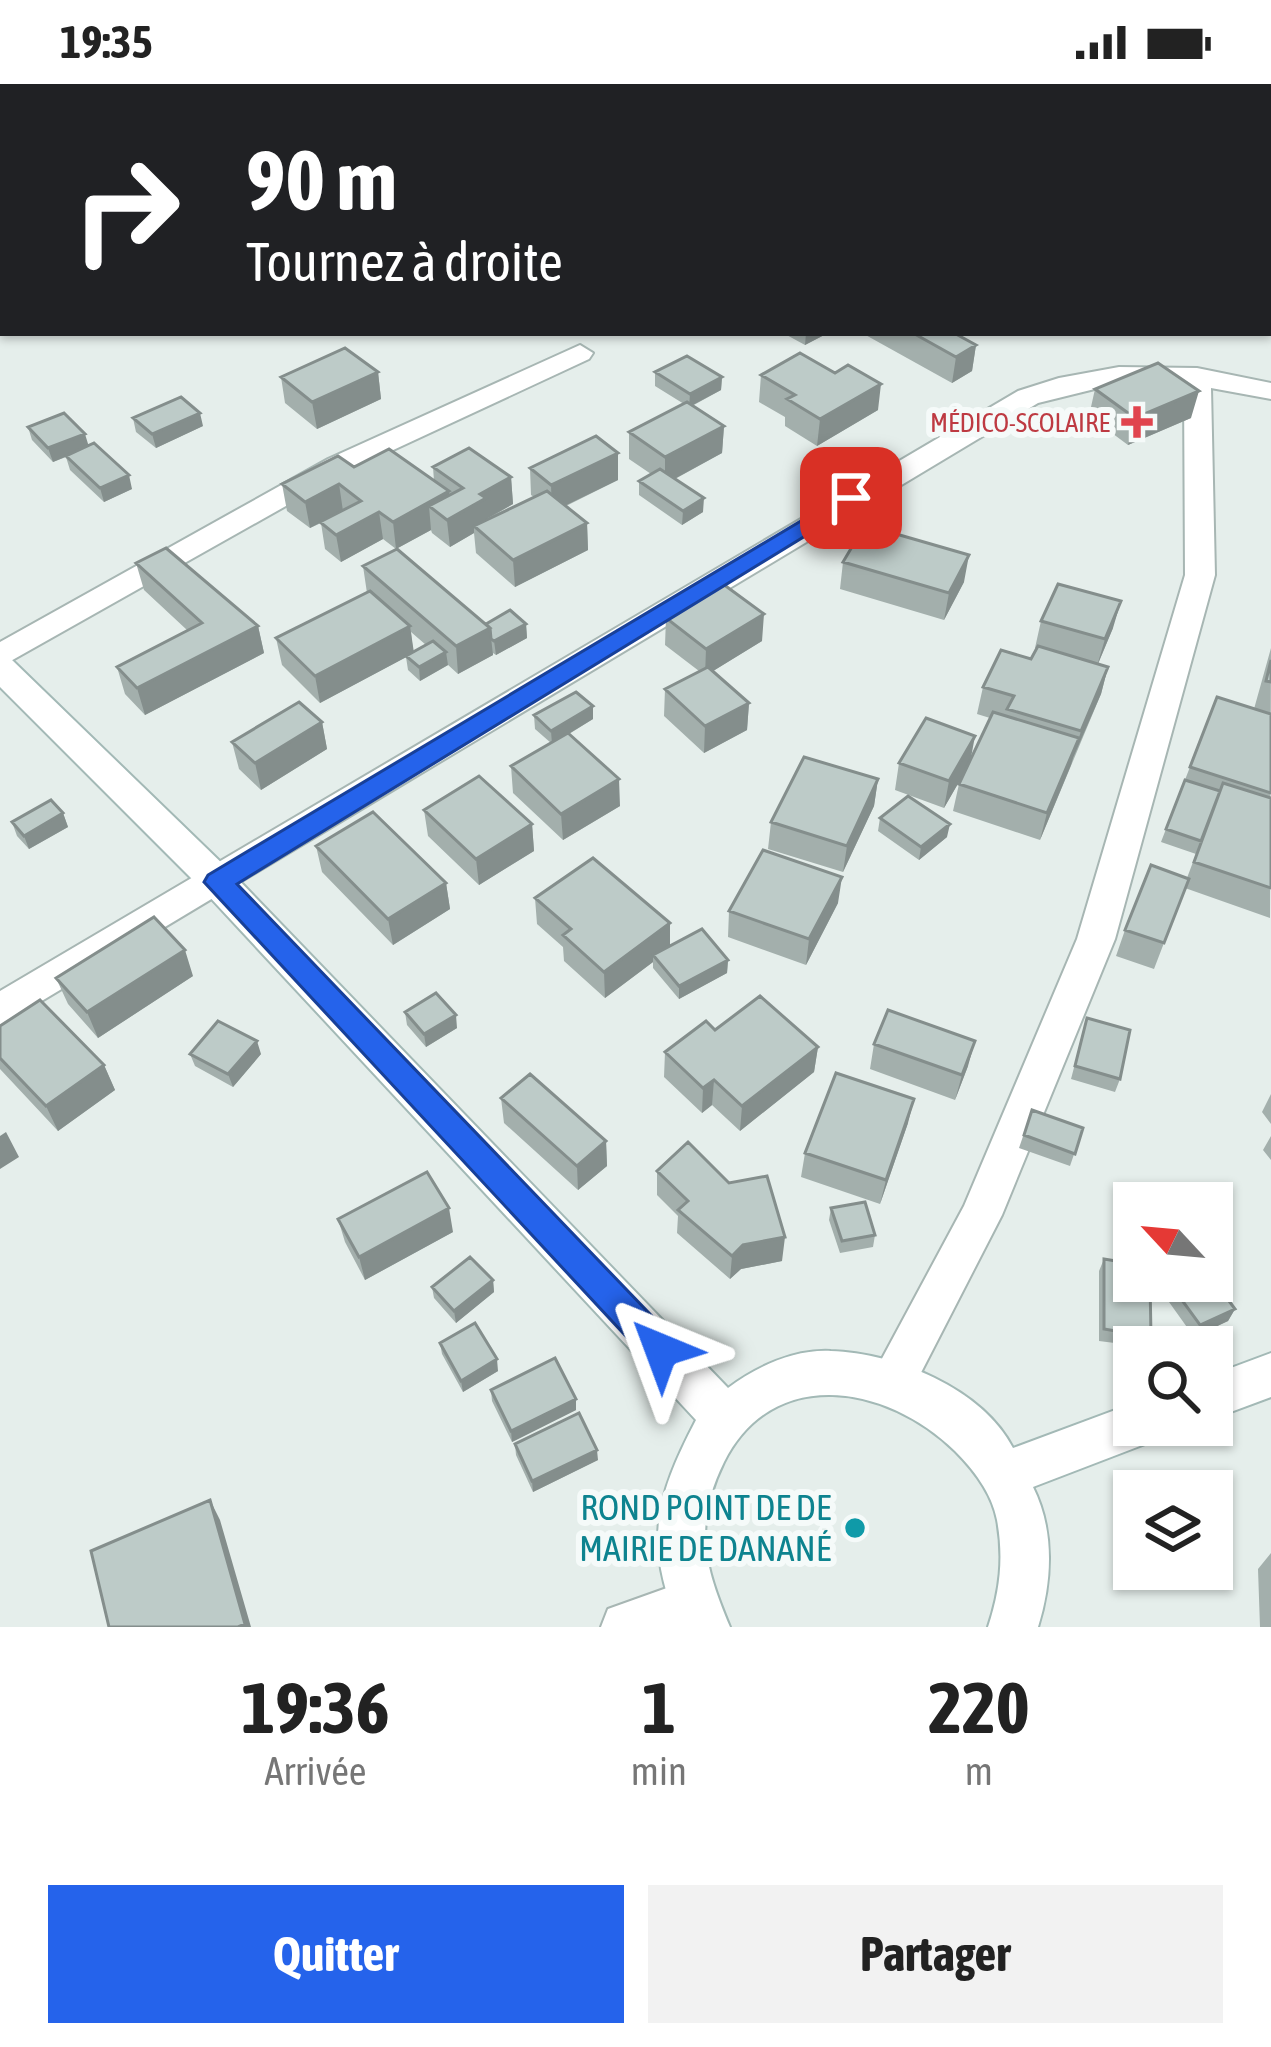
<!DOCTYPE html>
<html lang="fr">
<head>
<meta charset="utf-8">
<style>
	body { margin:0; font-family:"Asap Condensed",sans-serif; background:#f2f2f2; color:#222; height:100vh; display:flex; flex-direction:column; font-size:45px; white-space:nowrap }
	* { box-sizing:border-box; margin:0 }
	p { font-size:39px; color:#767676 }
	.icon { flex:none; width:66px; height:66px; fill:none; stroke:currentColor; stroke-width:2; stroke-linecap:round; stroke-linejoin:round }
	.map { position:relative; height:1543px; overflow:hidden }
	.drawer { display:flex; flex-direction:column; background:#fff; flex:1 }
	.drawer>* { flex:none }
	.top-card { position:absolute; left:0px; top:0px; width:1272px; height:252px; box-shadow:0 3px 9px #0004; background:#202124; color:#fff; overflow:hidden }
	.needle { width:78px; rotate:296deg }
	.fabs { position:absolute; left:1113px; top:1098px; display:grid; gap:24px }
	.fabs a { display:grid; place-items:center; width:120px; height:120px; border-radius:0px; background:#fff; box-shadow:0 3px 9px #0004; font-size:60px }
	.pin { position:absolute; display:grid; place-items:center; width:102px; height:102px; color:#fff; margin:-51px; border-radius:24px; box-shadow:0 6px 18px #0006 }
	.me { position:absolute; width:132px; margin:-66px; rotate:316deg; stroke-linejoin:round; filter:drop-shadow(0 0 9px #0008) }
	.turn { display:flex; align-items:center; gap:42px; height:252px; padding:0 48px; font-size:54px }
	.turn .icon { width:156px; height:156px; stroke-width:2.5 }
	.turn b { display:block; font-size:84px; line-height:102px }
	.eta { display:flex; justify-content:space-evenly; align-items:center; height:204px; text-align:center }
	.eta b { font-size:72px; font-weight:700; line-height:84px }
	.button { display:flex; gap:24px; margin-top:auto; padding:24px 48px }
	.button a { flex:1; height:138px; border-radius:0px; background:#2563eb; color:#fff; font-size:48px; font-weight:700; line-height:138px; text-align:center }
	.button a+a { background:#f2f2f2; color:#222 }
	.status { display:flex; justify-content:space-between; align-items:center; height:84px; padding:0 60px; background:#fff; direction:ltr }
	.status svg { height:33px; fill:currentColor }
	.map>svg:first-child { display:block }
	.lines { fill:none; stroke-linecap:round; stroke-linejoin:round }
	.stream { stroke:#8ebad1; stroke-width:9 }
	.street-casing { stroke:#a7b6b3; stroke-width:4 }
	.secondary-casing { stroke:#a3b9b6; stroke-width:4 }
	.street { fill:#fff; fill-rule:evenodd }
	.secondary { fill:#fff; fill-rule:evenodd }
	.wall { fill:#a3afac; fill-rule:evenodd }
	.shaded-wall { fill:#848e8c }
	.building { fill:#bdcbc8; stroke:#848e8c; stroke-width:3 }
	.route { fill:#2563eb; stroke:#184099; stroke-width:3 }
	.health-dot { fill:#e0444e; stroke:#f5faf9; stroke-width:4.5 }
	.culture-dot { fill:#0f9aa8; stroke:#f5faf9; stroke-width:4.5 }
	.labels { text-anchor:middle; dominant-baseline:central; stroke-width:12; stroke-linejoin:round; paint-order:stroke }
	.far-health-label { font-size:27px; fill:#be3a42; stroke:#f5faf9; text-anchor:end }
	.near-culture-label { font-size:36px; fill:#0d838f; stroke:#f5faf9; text-anchor:end }
</style>
</head>
<body>
<div class="status"><b>19:35</b><svg viewBox="0 0 49 12"><path d="M0 12V9h3v3zM5 12V6h3v6zM10 12V3h3v9zM15 12V0h3v12zM26 1h20v11H26zM47 4h2v5h-2z"/></svg></div>
<div class="map">
<svg width="1271" height="1543" viewBox="0 0 1271 1543">
	<rect width="100%" height="100%" fill="#e5eeeb"/>
	<g class="lines">
		<path class="stream" d="M1201,3l10,-3"/>
		<g class="street-casing">
			<path id="street" d="M580,261l13,8 -4,6 -241,112 -348,196v-25l328,-183z
				M1119,283l78,1 74,15v16l-60,-11 4,187 -100,364 -113,276 -92,179 -16,7 -16,-7 -7,-15 93,-173 113,-267 108,-364 -1,-190 -65,-2 -81,20 -1038,623v-35l1018,-600 41,-13z
				M692,1495l18,7 7,18 -7,18 -13,5h-96l7,-18z"/>
		</g>
		<g class="secondary-casing">
			<path id="secondary" d="M0,573l12,3 219,212 497,516c28,-21 66,-39 103,-37 64,2 151,37 182,97l121,-45v22h26l-7,16 -120,46c22,44 19,95 5,140h-50c12,-36 16,-69 9,-107 -5,-27 -24,-51 -42,-69 -67,-66 -182,-87 -231,11 -31,63 -20,103 6,165h-51c-35,-85 -24,-128 17,-207l-491,-528 -205,-205z
				M1271,1269v44l-59,22v-44z"/>
		</g>
		<use href="#street" class="street"/>
		<use href="#secondary" class="secondary"/>
	</g>
	<path class="wall" d="M783,249h45l-23,12z
		M862,249h92l22,12 -4,26 -20,12z
		M378,288l3,27 -64,30 -32,-26 -4,-26z
		M655,288l67,5 -1,13 -29,16 32,20 -2,27 -47,26 28,33 -21,13 -43,-30v-14l12,-7 -22,-15v-27l55,-28 -29,-18z
		M761,291l117,35 -61,36 -32,-20v-9l-26,-15z
		M1095,305l96,29 -63,27 -39,-29z
		M133,334l70,8 -47,22 -20,-16z
		M28,343l60,19 44,43 -28,13 -34,-32 -4,-13 -13,5 -21,-22z
		M618,369v27l-52,26 21,17 1,27 -73,37 -39,-34 -2,-20 -24,14 -18,-14 -1,-3 -35,19 -13,-10 -42,23 -16,-13 -4,-26 -11,5 -23,-17 -5,-27 72,-17 80,14 -1,-14 78,10 2,27 -25,15 46,-22 -3,-2 -1,-27z
		M843,478l121,20 -20,38 -104,-31z
		M136,479l122,63 6,27 -119,62 -20,-21 -8,-27 70,-37 -43,-40z
		M363,482l123,58h40l1,14 -31,17 -3,-2v2l-35,19 -11,-10 1,1 -28,16 -12,-11 -2,-13 -86,46 -38,-38 -6,-27 91,-45zM411,548l15,13 -13,7z
		M666,534l96,23 -49,30 36,32 -2,27 -43,23 -40,-37 1,-27 34,-18 -34,-26z
		M1041,537l72,7 -15,36 10,3 -7,27 -61,146 -87,-29 6,-27 6,-13 -21,37 -49,-18 4,-27 71,-3 20,-42 -13,-4 6,-27 48,-28 6,-11h-2z
		M1271,564l-1,270 -85,-30 -31,81 -38,-13 9,-26 62,-52 9,-24 -35,-12 56,-145 37,12z
		M593,622v13l-24,15 51,72 -57,34 -50,-47 -2,-27 40,-23 -16,-14 -1,-14z
		M322,638l5,27 -66,41 -22,-21 -7,-27z
		M878,695l-4,27 -31,66 -75,-23 3,-27z
		M424,726l108,14 2,27 -55,34 -51,-49z
		M63,729l5,14 -39,22 -12,-13 -5,-14z
		M880,734l67,19 -28,23 -41,-29z
		M316,762l130,37 4,26 -57,36 -71,-73z
		M535,814l135,25v23l58,14 -1,13 -48,26 -26,-31v-6l-48,36 -41,-37 -1,-14 -26,-23z
		M838,819l-32,62 -78,-28 1,-26z
		M193,892l-95,62 -30,-34 -12,-26z
		M405,928l52,16 -31,19 -19,-22z
		M1087,934l33,61 -5,13 -44,-13z
		M0,942l104,39 11,25 -57,41 -58,-62z
		M715,946l103,17 -4,25 -74,59 -28,-26 -10,8 -38,-36 1,-25z
		M874,960l94,22 -13,34 -85,-31z
		M190,970h71l-28,33 -38,-21z
		M1271,1010v30l-9,-12z
		M501,1014l105,43 1,25 -29,24 -74,-67z
		M1032,1026l51,18 -13,38 -51,-18z
		M908,1039l-28,81 -79,-27 4,-24z
		M1271,1052v24l-8,-10z
		M657,1087l125,90 -41,8 -11,10 -53,-46 1,-17 -21,-21z
		M831,1124l44,27 -2,12 -33,6 -11,-33z
		M338,1135l115,13 -88,48 -20,-38z
		M1104,1175l47,78 -5,10 -47,-6v-70z
		M493,1196l1,12 -38,31 -22,-25 -2,-11z
		M1154,1197h58l23,28 -7,12 -34,16z
		M440,1259l58,28 -35,21 -21,-38z
		M491,1306l85,9v11l-64,32 -20,-41z
		M515,1360l83,16 -65,32 -17,-37z
		M1271,1469v74h-11l-2,-58z"/>
	<path class="shaded-wall" d="M806,249h22l-23,12z
		M976,261l-4,26 -20,12 4,-26z
		M378,288l3,27 -64,30 -5,-27z
		M722,293l-1,13 -32,17 1,-13z
		M881,300l-3,26 -61,36 3,-27z
		M1199,307l-8,27 -63,27 7,-27z
		M200,329l3,13 -47,22 -4,-14z
		M724,342l-2,27 -57,31v-27z
		M85,350l4,13 -36,15 -5,-14z
		M618,369v27l-66,32 -1,-27z
		M129,391l3,14 -28,13 -4,-14z
		M511,393l2,27 -25,14v7l-14,1v7l-24,14 -3,-26 -18,-15 2,24 -35,19 -3,-27 56,-31 2,27 29,-24z
		M339,400l4,27 -33,17 -5,-26z
		M704,414l-1,14 -21,13 1,-14z
		M379,428l4,27 -42,23 -5,-27z
		M587,439l1,27 -73,37 -2,-27z
		M969,471l-5,27 -20,38 5,-27z
		M1121,517l-8,27 -16,38 8,-27z
		M764,530l-2,27 -57,35 1,-27z
		M526,540l1,14 -31,17 -2,-14z
		M258,542l6,27 -119,62 -8,-27z
		M410,542l4,27 -94,50 -5,-27z
		M490,544l3,27 -35,19 -2,-28z
		M446,568l2,13 -28,16 -1,-14z
		M1108,583l-7,27 -28,64 8,-27z
		M749,619l-2,27 -43,23 1,-27z
		M593,622v13l-41,25 -1,-13z
		M322,638l5,27 -66,41 -6,-27z
		M975,652l-5,27 -26,45 5,-27z
		M1079,654l-8,27 -31,75 7,-27z
		M619,695l1,27 -57,34 -2,-26z
		M878,695l-4,27 -31,66 4,-26z
		M63,729l5,14 -39,22 -5,-13z
		M532,740l2,27 -55,34 -3,-26z
		M950,740l-3,13 -28,23 2,-13z
		M842,793l-4,26 -32,62 3,-26z
		M446,799l4,26 -57,36 -5,-26z
		M670,839v26l-17,6v7l-48,36 -1,-26z
		M185,866l8,26 -95,62 -11,-26z
		M728,876l-1,13 -48,26v-13z
		M456,931l1,13 -31,19 -2,-13z
		M257,957l4,13 -28,33 -5,-13z
		M975,957l-7,25 -13,34 7,-25z
		M818,963l-4,25 -74,59 2,-25z
		M104,981l11,25 -57,41 -12,-25z
		M714,996l-2,25 -10,8 1,-25z
		M914,1015l-6,24 -28,81 6,-24z
		M6,1048l13,25 -19,12v-33z
		M606,1057l1,25 -29,24 -1,-24z
		M449,1124l4,24 -88,48 -6,-23z
		M785,1153l-3,24 -41,8 -11,10 2,-23 11,-11z
		M493,1196l1,12 -38,31 -2,-12z
		M1235,1225l-7,12 -34,16 6,-12z
		M497,1275l1,12 -35,21 -2,-11z
		M576,1315v11l-64,32 -1,-11z
		M597,1366l1,10 -65,32 -1,-11z
		M210,1416l10,20 31,107h-13z"/>
	<path class="building" d="M913,249h41l22,12 -20,12z
		M345,264l33,24 -66,30 -31,-25z
		M800,269l35,20 13,-8 33,19 -61,35 -33,-20 8,-4 -34,-20z
		M687,272l35,21 -32,17 -35,-22z
		M1158,279l41,28 -64,27 -40,-29z
		M181,313l19,16 -48,21 -19,-16z
		M687,318l37,24 -59,31 -36,-25z
		M64,329l21,21 -37,14 -20,-21z
		M596,352l22,17 -67,32 -21,-17z
		M94,359l35,32 -29,13 -34,-32z
		M469,364l42,29 -31,17 6,4 -39,22 -18,-14 34,-18 -30,-21z
		M389,365l60,42 -56,31 -14,-10 -43,23 -16,-13 41,-21 -22,-17 -34,18 -23,-18 56,-28 16,11z
		M660,385l44,29 -21,13 -44,-30z
		M547,407l40,32 -74,37 -39,-34z
		M865,441l104,30 -20,38 -106,-31z
		M166,464l92,78 -121,62 -20,-21 85,-44 -66,-60z
		M397,465l93,79 -34,18 -93,-80z
		M723,500l41,30 -58,35 -40,-31z
		M1058,500l63,17 -16,38 -64,-18z
		M370,507l40,35 -95,50 -39,-38z
		M510,526l16,14 -32,17 -3,-2 -1,-11 -4,-4z
		M433,557l13,11 -27,15 -13,-11z
		M1038,562l70,21 -27,64 -74,-22 7,-13 -31,-9 18,-37 30,9z
		M1271,576v22l-5,-1z
		M708,583l41,36 -44,23 -40,-37z
		M576,608l17,14 -42,25 -17,-16z
		M1217,613l54,17v79l-81,-26z
		M299,618l23,20 -67,41 -23,-21z
		M993,628l86,26 -32,75 -88,-29z
		M926,634l49,18 -26,45 -50,-18z
		M568,649l51,46 -58,35 -50,-48z
		M804,673l74,22 -31,67 -76,-24z
		M479,692l53,48 -56,35 -52,-49z
		M1185,696l35,11 -19,50 -35,-12z
		M1223,699l48,15v90l-77,-26z
		M908,712l42,28 -29,23 -41,-29z
		M51,716l12,13 -39,23 -12,-14z
		M373,728l73,71 -58,36 -72,-73z
		M763,766l79,27 -33,62 -80,-28z
		M593,774l77,65 -66,49 -41,-37 8,-6 -36,-31z
		M1151,781l38,14 -25,64 -39,-13z
		M154,833l31,33 -98,62 -31,-34z
		M702,845l26,31 -49,26 -26,-31z
		M436,909l20,22 -32,19 -19,-22z
		M760,912l58,51 -76,59 -28,-26 -11,8 -38,-36 41,-31 9,9z
		M40,916l64,65 -58,41 -46,-48v-32z
		M888,926l87,31 -13,34 -88,-31z
		M1087,934l43,12 -10,49 -45,-13z
		M218,937l39,20 -29,33 -38,-20z
		M836,989l78,26 -28,81 -81,-27z
		M530,990l76,67 -29,25 -76,-68z
		M1032,1026l51,18 -8,26 -51,-19z
		M688,1058l41,41 38,-7 18,61 -42,8 -11,11 -54,-46 10,-9 -31,-30z
		M427,1088l22,36 -90,49 -21,-38z
		M865,1118l10,33 -33,6 -11,-33z
		M470,1173l23,23 -39,31 -22,-24z
		M1104,1175l30,5v17h16l1,56 -47,-8z
		M1212,1194l23,31 -35,16 -32,-44h44z
		M475,1239l22,36 -36,22 -21,-38z
		M555,1274l21,41 -65,32 -20,-41z
		M579,1329l18,37 -65,31 -17,-37z
		M210,1416l35,124 -7,3h-129l-18,-76z"/>
	<path class="route" d="M851,407l12,7 -4,5 -622,381 436,454 5,12 -5,11 -12,5 -12,-5 -445,-479 4,-7z"/>
	<path class="health-dot" d="M1131 320h12v12h12v12h-12v12h-12v-12h-12v-12h12z"/>
	<circle class="culture-dot" cx="855" cy="1444" r="12"/>
	<g class="labels">
		<g class="far-health-label">
			<text x="1110" y="338">MÉDICO-SCOLAIRE</text>
		</g>
		<g class="near-culture-label">
			<text x="831" y="1423">ROND POINT DE DE<tspan x="831" dy="41">MAIRIE DE DANANÉ</tspan></text>
		</g>
	</g>
</svg>
<div class="fabs">
<a><svg class="needle" viewBox="-14 -14 28 28"><path d="M0-13l5 13h-10z" fill="#e53935"/><path d="M0 13l5-13h-10z" fill="#767676"/></svg></a>
<a><svg class="icon" aria-label="search" viewBox="0 0 24 24"><circle cx="10" cy="10" r="6"/><path d="M15 15l6 6"/></svg></a>
<a><svg class="icon" aria-label="layers" viewBox="0 0 24 24"><path d="M12 4l9 5-9 5-9-5zM3 14l9 5 9-5"/></svg></a>
</div>
<div class="pin" style="left:851px;top:414px;background:#d93025"><svg class="icon" aria-label="arrive" viewBox="0 0 24 24"><path d="M6 21V4h12l-3 4 3 4H6"/></svg></div>
<svg class="me" style="left:661px;top:1266px" viewBox="-20 -20 40 40"><path d="M0-17L14 15 0 8-14 15z" fill="#2563eb" stroke="#fff" stroke-width="4"/></svg>
<div class="top-card">
<div class="turn"><svg class="icon" aria-label="right" viewBox="0 0 24 24"><path d="M7 20v-9h11M14 6l5 5-5 5"/></svg><div><b>90 m</b>Tournez à droite</div></div>
</div>
</div>
<section class="drawer">
<div class="eta">
<div><b>19:36</b><p>Arrivée</p></div>
<div><b>1</b><p>min</p></div>
<div><b>220</b><p>m</p></div>
</div>
<div class="button"><a>Quitter</a><a>Partager</a></div>
</section>
</body>
</html>
